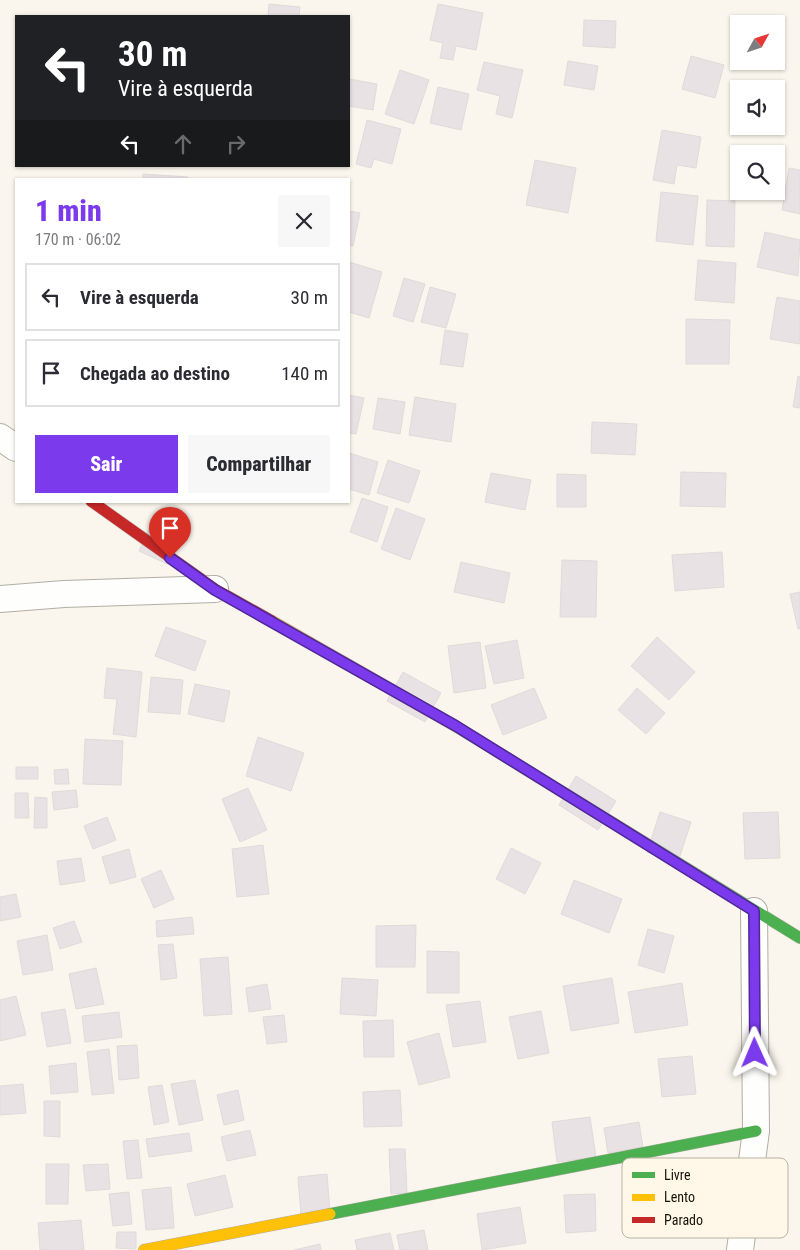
<!DOCTYPE html>
<html lang="pt">
<head>
<meta charset="utf-8">
<style>
	body { margin:0; font-family:"Roboto Condensed",sans-serif; background:#f7f7f7; color:#2b2b33; height:100vh; display:flex; flex-direction:column; font-size:19px; white-space:nowrap }
	* { box-sizing:border-box; margin:0 }
	p { font-size:16px; color:#7c7c81 }
	.icon { flex:none; width:28px; height:28px; fill:none; stroke:currentColor; stroke-width:2; stroke-linecap:round; stroke-linejoin:round }
	.map { position:relative; flex:1; overflow:hidden }
	.side { position:absolute; left:15px; top:178px; width:335px; height:325px; display:flex; flex-direction:column; background:#fff; border-radius:0px; box-shadow:0 1px 4px #0004 }
	.side>* { flex:none }
	.banner { position:absolute; left:15px; top:15px; width:335px; height:152px; border-radius:0px; box-shadow:0 1px 4px #0004; background:#202124; color:#fff; overflow:hidden }
	.needle { width:32px; rotate:50deg }
	.buttons { position:absolute; left:730px; top:15px; display:grid; gap:10px }
	.buttons a { display:grid; place-items:center; width:55px; height:55px; border-radius:0px; background:#fff; box-shadow:0 1px 4px #0004; font-size:25px }
	.pin { position:absolute; display:grid; place-items:center; width:42px; height:42px; color:#fff; margin:-51px -21px; border-radius:50% 50% 50% 0; rotate:-45deg; box-shadow:0 0 5px #0007 }
	.pin .icon { rotate:45deg }
	.me { position:absolute; width:55px; margin:-28px; rotate:359deg; stroke-linejoin:round; filter:drop-shadow(0 0 4px #0008) }
	.turn { display:flex; align-items:center; gap:18px; height:105px; padding:0 20px; font-size:22px }
	.turn .icon { width:65px; height:65px; stroke-width:2.5 }
	.turn b { display:block; font-size:35px; line-height:42px }
	.lanes { display:flex; align-items:center; height:48px; padding:0 20px; background:#0003; justify-content:center; gap:25px; direction:ltr }
	.lanes .off { opacity:.35 }
	.round { display:grid; place-items:center; flex:none; width:52px; height:52px; border-radius:0px; background:#f7f7f7 }
	.head { display:flex; align-items:center; justify-content:space-between; height:85px; padding:0 20px }
	h1 { font-size:30px; font-weight:800; line-height:38px; color:#7c3aed }
	.primary-button { display:flex; gap:10px; margin-top:auto; padding:10px 20px }
	.primary-button a { flex:1; height:58px; border-radius:0px; background:#7c3aed; color:#fff; font-size:20px; font-weight:800; line-height:58px; text-align:center }
	.primary-button a+a { background:#f7f7f7; color:#2b2b33 }
	ul { padding:0; list-style:none }
	li { display:flex; align-items:center; gap:15px; height:68px; margin:0 10px 8px; padding:0 10px; border:2px solid #e1e1e2; border-radius:0px }
	li div { flex:1 }
	li b { display:block; font-size:19px }
	li em { font-style:normal }
	.map>svg:first-child { display:block }
	.building { fill:#e9e2e5; stroke:#e0dadb }
	.lines { fill:none; stroke-linecap:round; stroke-linejoin:round }
	.street-casing { stroke:#b1aea6; stroke-width:28 }
	.fast-casing { stroke:#b1aea6; stroke-width:12 }
	.slow-casing { stroke:#b1aea6; stroke-width:12 }
	.jam-casing { stroke:#b1aea6; stroke-width:12 }
	.street { stroke:#fefefc; stroke-width:26 }
	.fast { stroke:#4caf50; stroke-width:11 }
	.slow { stroke:#ffc107; stroke-width:11 }
	.jam { stroke:#c62828; stroke-width:11 }
	.route-casing { stroke:#51269a; stroke-width:12 }
	.route { stroke:#7c3aed; stroke-width:9 }
	.key { fill:#fff8e8; stroke:#b9b3a5; stroke-width:1 }
	.key-label { font-size:14px; fill:#17130a }
</style>
</head>
<body>
<div class="map">
<svg width="800" height="1250" viewBox="0 0 800 1250">
	<rect width="100%" height="100%" fill="#faf6ed"/>
	<path class="building" d="M269,4l31,3 -1,9h-31z
		M438,4l45,9 -7,37 -20,-4 -3,14 -13,-2 3,-15 -13,-3z
		M584,20l32,1 -1,27 -32,-2z
		M691,56l33,9 -9,33 -33,-9z
		M568,61l30,5 -4,24 -30,-5z
		M484,62l39,8 -11,48 -16,-4 4,-18 -23,-6z
		M400,70l29,10 -15,44 -29,-10z
		M349,79l28,5 -4,26 -24,-4z
		M438,87l31,7 -8,36 -31,-7z
		M367,120l34,9 -9,35 -18,-5 -3,9 -15,-4z
		M662,130l39,7 -5,31 -19,-3 -3,19 -21,-4z
		M535,160l41,8 -8,45 -42,-8z
		M789,168l11,2v44l-18,-4z
		M143,174l45,3v2h-45z
		M661,192l37,4 -5,49 -37,-4z
		M707,200l28,1 -1,46 -28,-1z
		M349,211l11,2 -7,33 -4,-1z
		M765,232l35,8 -2,36 -41,-9z
		M698,260l38,3 -2,40 -39,-3z
		M349,262l33,10 -13,46 -20,-6z
		M404,278l21,6 -12,38 -20,-6z
		M430,287l26,7 -10,34 -25,-6z
		M777,297l23,4v43l-30,-5z
		M686,319l44,1 -1,44h-43z
		M445,330l23,4 -5,33 -23,-3z
		M798,376l2,1v31l-7,-1z
		M349,395l15,3 -8,36 -7,-1z
		M415,397l41,7 -5,38 -42,-7z
		M378,398l27,4 -5,32 -27,-5z
		M592,422l45,2 -2,31 -44,-2z
		M349,453l29,9 -9,33 -20,-6z
		M388,460l32,11 -11,32 -32,-10z
		M681,472l45,1 -1,34 -45,-1z
		M491,473l40,7 -6,30 -40,-8z
		M557,474l29,1v32h-29z
		M362,498l26,9 -11,35 -27,-10z
		M396,508l29,11 -15,41 -29,-11z
		M155,516l28,13 -16,35 -28,-13z
		M722,552l2,35 -49,4 -3,-36z
		M562,560l35,1 -1,56h-36z
		M461,562l49,11 -6,30 -50,-11z
		M800,592v37h-2l-8,-35z
		M166,627l40,14 -11,30 -40,-15z
		M657,637l38,35 -26,28 -38,-34z
		M517,640l7,38 -30,6 -9,-38z
		M480,642l6,46 -32,5 -6,-47z
		M107,668l35,4 -6,65 -23,-3 4,-35 -13,-1z
		M403,672l38,21 -16,29 -38,-21z
		M151,677l32,3 -3,34 -32,-2z
		M195,684l35,7 -6,31 -36,-8z
		M534,688l13,30 -44,17 -12,-30z
		M637,688l28,25 -19,21 -28,-24z
		M258,737l46,16 -13,38 -45,-15z
		M85,739l38,2 -2,44 -38,-1z
		M16,767h22v12h-22z
		M68,769l1,15h-14l-1,-14z
		M576,776l40,25 -18,29 -39,-25z
		M248,788l19,42 -27,12 -18,-43z
		M76,790l2,17 -24,3 -2,-18z
		M15,793h13l1,25h-14z
		M35,797l12,1v30h-13z
		M660,812l31,10 -13,40 -31,-10z
		M778,812l2,46 -35,1 -2,-46z
		M107,817l9,23 -23,9 -9,-23z
		M263,845l6,49 -32,3 -5,-48z
		M511,848l30,15 -16,31 -29,-15z
		M129,849l7,28 -26,7 -8,-27z
		M81,858l4,23 -25,4 -3,-24z
		M161,870l13,29 -20,9 -13,-29z
		M574,880l48,19 -13,34 -48,-19z
		M16,894l5,23 -21,4v-24z
		M192,917l2,17 -37,3 -1,-16z
		M74,921l8,21 -22,7 -7,-21z
		M416,925l-1,42h-39v-41z
		M648,929l26,7 -10,37 -26,-8z
		M47,935l6,35 -30,5 -6,-34z
		M173,944l4,34 -16,2 -3,-35z
		M427,951l32,1v41h-32z
		M228,957l4,57 -28,2 -4,-57z
		M96,968l8,36 -28,5 -7,-35z
		M342,978l36,2 -2,36 -36,-2z
		M612,978l7,45 -48,8 -8,-45z
		M682,983l6,42 -53,8 -7,-41z
		M267,984l4,25 -22,3 -3,-24z
		M16,996l10,39 -26,6v-41z
		M480,1001l6,41 -33,5 -7,-42z
		M65,1009l6,34 -24,4 -6,-34z
		M541,1011l8,42 -31,6 -9,-42z
		M119,1012l3,25 -37,5 -3,-26z
		M284,1015l3,27 -20,2 -4,-27z
		M393,1020l1,37h-30l-1,-36z
		M439,1033l11,44 -31,8 -12,-43z
		M137,1045l2,33 -20,2 -2,-34z
		M109,1049l5,44 -22,2 -5,-43z
		M692,1056l4,38 -34,3 -4,-38z
		M76,1063l2,29 -27,2 -2,-28z
		M195,1080l8,40 -24,5 -8,-41z
		M23,1084l3,29 -26,2v-29z
		M162,1085l7,37 -15,3 -6,-38z
		M238,1090l6,30 -20,5 -7,-30z
		M400,1090l2,36 -38,1 -1,-35z
		M44,1101h16v36l-16,-1z
		M590,1117l6,40 -39,5 -5,-40z
		M639,1122l4,25 -35,6 -4,-25z
		M250,1130l6,25 -29,6 -6,-24z
		M189,1133l3,18 -43,6 -3,-18z
		M138,1140l4,38 -15,1 -4,-38z
		M389,1149h16l2,44 -16,1z
		M46,1164h23l-1,40h-22z
		M108,1164l2,25 -24,2 -3,-26z
		M327,1174l3,38 -29,3 -3,-38z
		M225,1175l8,32 -38,9 -8,-32z
		M171,1187l3,41 -28,2 -4,-40z
		M129,1192l3,32 -19,2 -4,-32z
		M595,1194l1,37 -30,2 -2,-38z
		M520,1207l6,36 -44,7 -5,-36z
		M81,1220l3,30h-44l-2,-27z
		M424,1230l4,20h-28l-3,-15z
		M117,1232h19v17l-20,-1z
		M390,1233l4,17h-37l-2,-10z
		M320,1244l1,6h-27z"/>
	<g class="lines">
		<g class="street-casing">
			<path id="street" d="M0,437l16,11
				M0,599l64,-5 151,-5
				M740,1250l16,-119 -2,-220"/>
		</g>
		<g class="fast-casing">
			<path id="fast" d="M457,727l343,211
				M330,1214l426,-83"/>
		</g>
		<g class="slow-casing">
			<path id="slow" d="M272,621l185,106
				M144,1250l186,-36"/>
		</g>
		<g class="jam-casing">
			<path id="jam" d="M91,501l124,88 57,32"/>
		</g>
		<use href="#street" class="street"/>
		<use href="#fast" class="fast"/>
		<use href="#slow" class="slow"/>
		<use href="#jam" class="jam"/>
	</g>
	<g class="lines">
		<g class="route-casing">
			<path id="route" d="M170,558l45,32 241,136 298,185 1,142"/>
		</g>
		<use href="#route" class="route"/>
	</g>
	<rect x="622" y="1158" width="166" height="80" rx="8" class="key"/>
	<rect x="632" y="1172" width="23" height="6" fill="#4caf50"/>
	<rect x="632" y="1194" width="23" height="7" fill="#ffc107"/>
	<rect x="632" y="1217" width="23" height="6" fill="#c62828"/>
	<g class="key-label">
		<text x="664" y="1180">Livre</text>
		<text x="664" y="1202">Lento</text>
		<text x="664" y="1225">Parado</text>
	</g>
</svg>
<div class="buttons">
<a><svg class="needle" viewBox="-14 -14 28 28"><path d="M0-13l5 13h-10z" fill="#e53935"/><path d="M0 13l5-13h-10z" fill="#7c7c81"/></svg></a>
<a><svg class="icon" aria-label="sound" viewBox="0 0 24 24"><path d="M4 9h4l5-4v14l-5-4H4zM17 9q2 3 0 6"/></svg></a>
<a><svg class="icon" aria-label="search" viewBox="0 0 24 24"><circle cx="10" cy="10" r="6"/><path d="M15 15l6 6"/></svg></a>
</div>
<div class="pin" style="left:170px;top:558px;background:#d93025"><svg class="icon" aria-label="arrive" viewBox="0 0 24 24"><path d="M6 21V4h12l-3 4 3 4H6"/></svg></div>
<svg class="me" style="left:755px;top:1053px" viewBox="-20 -20 40 40"><path d="M0-17L14 15 0 8-14 15z" fill="#7c3aed" stroke="#fff" stroke-width="4"/></svg>
<div class="banner">
<div class="turn"><svg class="icon" aria-label="left" viewBox="0 0 24 24"><path d="M17 20v-9H6M10 6l-5 5 5 5"/></svg><div><b>30 m</b>Vire à esquerda</div></div>
<div class="lanes"><svg class="icon" aria-label="left" viewBox="0 0 24 24"><path d="M17 20v-9H6M10 6l-5 5 5 5"/></svg><svg class="icon off" aria-label="ahead" viewBox="0 0 24 24"><path d="M12 20V5M6 11l6-6 6 6"/></svg><svg class="icon off" aria-label="right" viewBox="0 0 24 24"><path d="M7 20v-9h11M14 6l5 5-5 5"/></svg></div>
</div>
<section class="side">
<div class="head"><div><h1>1 min</h1><p>170 m · 06:02</p></div><a class="round"><svg class="icon" aria-label="close" viewBox="0 0 24 24"><path d="M6 6l12 12M18 6L6 18"/></svg></a></div>
<ul>
<li><svg class="icon" aria-label="left" viewBox="0 0 24 24"><path d="M17 20v-9H6M10 6l-5 5 5 5"/></svg><div><b>Vire à esquerda</b></div><em>30 m</em></li>
<li><svg class="icon" aria-label="arrive" viewBox="0 0 24 24"><path d="M6 21V4h12l-3 4 3 4H6"/></svg><div><b>Chegada ao destino</b></div><em>140 m</em></li>
</ul>
<div class="primary-button"><a>Sair</a><a>Compartilhar</a></div>
</section>
</div>
</body>
</html>
